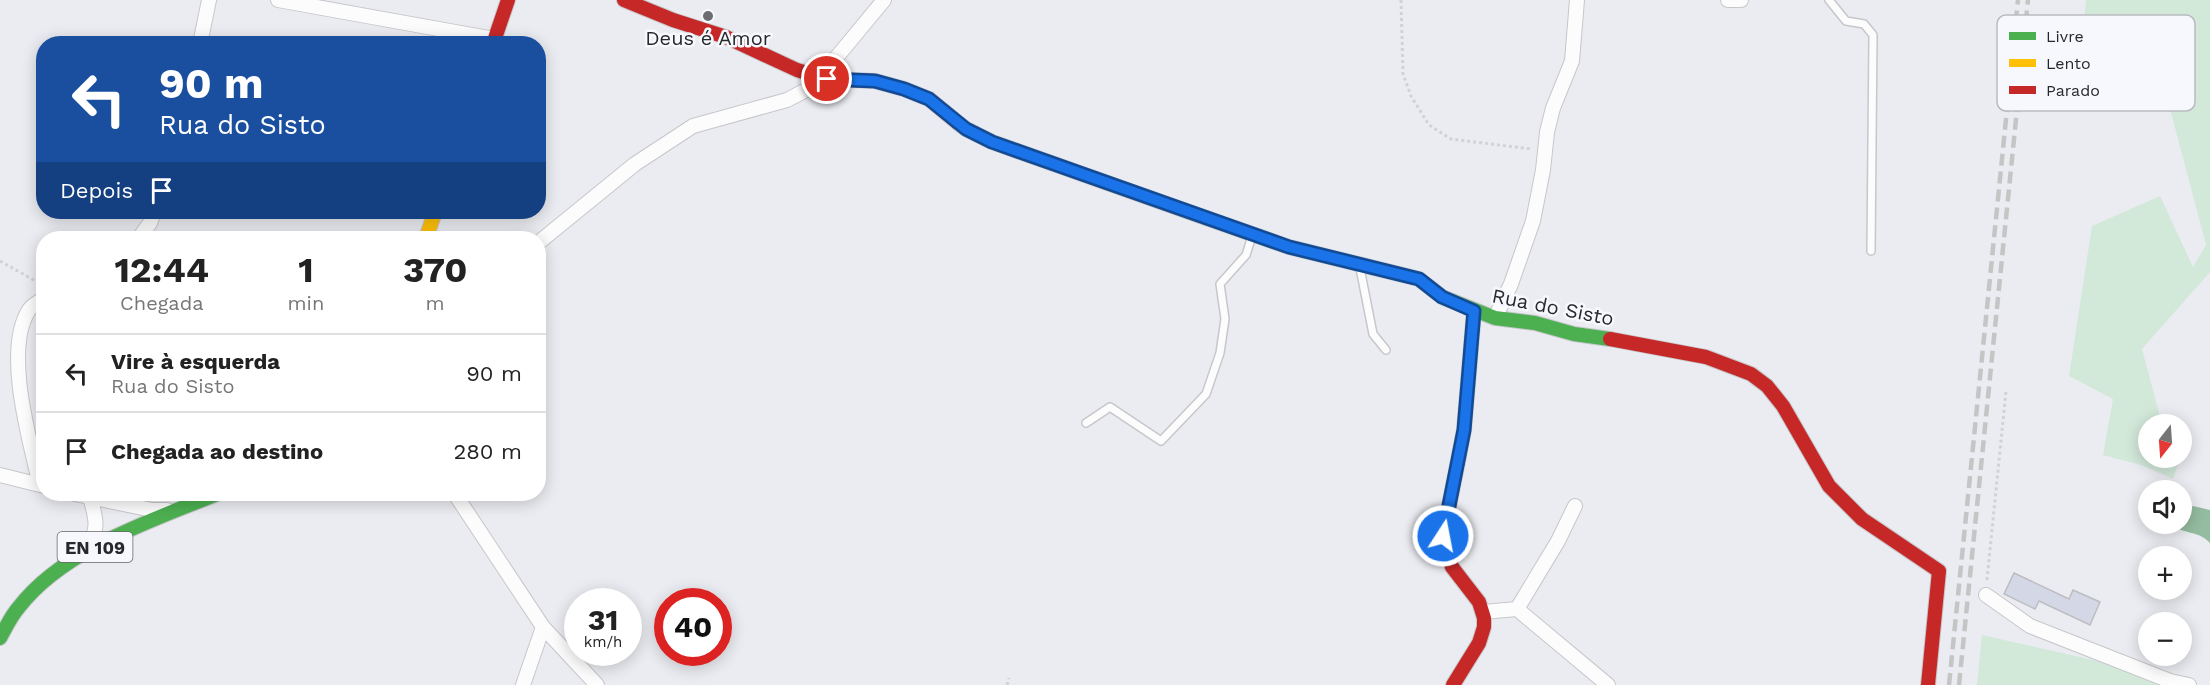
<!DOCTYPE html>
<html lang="pt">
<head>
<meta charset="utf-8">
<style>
	body { margin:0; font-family:"Work Sans",sans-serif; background:#f6f6f6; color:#222; height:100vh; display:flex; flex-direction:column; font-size:22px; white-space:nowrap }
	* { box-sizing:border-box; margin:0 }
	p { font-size:20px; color:#767676 }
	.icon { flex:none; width:33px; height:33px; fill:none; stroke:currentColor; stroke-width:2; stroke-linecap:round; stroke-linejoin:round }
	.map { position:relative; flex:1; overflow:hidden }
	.side { position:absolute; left:36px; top:231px; width:510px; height:270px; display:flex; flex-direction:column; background:#fff; border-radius:24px; box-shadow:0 3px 15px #0003 }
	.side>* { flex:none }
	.top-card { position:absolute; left:36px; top:36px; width:510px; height:183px; border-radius:24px; box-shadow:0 3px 15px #0003; background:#1a4fa0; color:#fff; overflow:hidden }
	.needle { width:39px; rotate:197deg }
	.controls { position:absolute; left:2138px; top:414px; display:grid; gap:12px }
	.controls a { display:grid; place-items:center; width:54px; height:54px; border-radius:50%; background:#fff; box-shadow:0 3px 15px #0003; font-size:30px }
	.speed { position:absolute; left:564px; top:588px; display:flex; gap:12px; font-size:30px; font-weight:700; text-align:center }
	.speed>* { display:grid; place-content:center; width:78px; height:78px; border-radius:50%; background:#fff; box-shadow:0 3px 15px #0003; line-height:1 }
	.speed small { font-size:15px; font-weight:400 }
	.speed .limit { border:9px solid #d22; background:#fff; color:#111 }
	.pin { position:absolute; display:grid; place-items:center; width:51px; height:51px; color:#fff; margin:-26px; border:3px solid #fff; border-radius:50%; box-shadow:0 2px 6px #0007 }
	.me { position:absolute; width:66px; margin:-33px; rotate:11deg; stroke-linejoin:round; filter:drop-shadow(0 0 4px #0008) }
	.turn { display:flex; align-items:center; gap:21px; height:126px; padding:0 24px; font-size:27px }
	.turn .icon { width:78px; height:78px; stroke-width:2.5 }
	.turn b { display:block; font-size:42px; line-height:51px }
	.then { display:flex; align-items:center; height:57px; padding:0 24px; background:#0003; gap:12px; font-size:22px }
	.eta { display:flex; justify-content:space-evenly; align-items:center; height:102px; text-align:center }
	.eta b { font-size:36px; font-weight:700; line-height:42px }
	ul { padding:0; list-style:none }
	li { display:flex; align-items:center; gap:18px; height:78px; padding:0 24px; border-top:2px solid #e0e0e0 }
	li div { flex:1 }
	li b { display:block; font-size:22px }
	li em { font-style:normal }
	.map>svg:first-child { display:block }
	.green { fill:#d2e8d9 }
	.water { fill:#94bca0 }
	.building { fill:#d4d7e5; stroke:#bdbdc1; stroke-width:1.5 }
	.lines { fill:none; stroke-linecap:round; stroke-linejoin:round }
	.lane-casing { stroke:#c7c7cb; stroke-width:10 }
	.street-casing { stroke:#c7c7cb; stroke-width:16 }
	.fast-casing { stroke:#c7c7cb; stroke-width:16 }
	.slow-casing { stroke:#c7c7cb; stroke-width:16 }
	.jam-casing { stroke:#c7c7cb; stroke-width:16 }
	.path { stroke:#d1d2d3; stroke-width:3; stroke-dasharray:3 3; stroke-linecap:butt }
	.lane { stroke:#fcfcfd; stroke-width:7 }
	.street { stroke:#fcfcfd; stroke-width:14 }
	.fast { stroke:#4caf50; stroke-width:14 }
	.slow { stroke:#ffc107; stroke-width:14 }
	.jam { stroke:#c62828; stroke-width:14 }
	.rail { stroke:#c5c5c6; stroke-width:4.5; stroke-dasharray:12 6; stroke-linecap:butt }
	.route-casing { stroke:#114b97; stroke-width:15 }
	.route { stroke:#1a73e8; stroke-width:10 }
	.poi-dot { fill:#6c6d70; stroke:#f7f8fe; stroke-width:2 }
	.labels { text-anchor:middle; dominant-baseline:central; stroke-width:5; stroke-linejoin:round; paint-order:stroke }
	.shield { fill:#f7f8fe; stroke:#65666a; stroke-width:1.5 }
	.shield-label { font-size:18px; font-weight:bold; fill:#27282b }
	.poi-label { font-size:20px; fill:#27282b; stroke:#f7f8fe }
	.street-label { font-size:20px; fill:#27282b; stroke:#f7f8fe }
	.key { fill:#f7f8fe; stroke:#b9babf; stroke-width:1.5 }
	.key-label { font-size:16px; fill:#27282b }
</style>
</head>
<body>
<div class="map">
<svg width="2210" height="685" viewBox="0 0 2210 685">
	<rect width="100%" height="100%" fill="#ebecf1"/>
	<path class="green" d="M2086,0h124v272l-68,77 20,75h-14v34h32l-7,21 -32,-14 -38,-10 10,-56 -44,-23 23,-150 68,-30 33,71 13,-22 -38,-144 -86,-59z
		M1982,635l125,28 56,22h-186z"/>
	<path class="water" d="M2193,506l17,4v33c-10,-12 -27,-9 -38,-18l9,-1v-11z"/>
	<path class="building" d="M2014,573l55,26 4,-9 27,12 -10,23 -51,-24 -4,8 -31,-15z"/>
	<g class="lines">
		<g class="lane-casing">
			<path id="lane" d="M1829,0l17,21 18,3 9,11 -2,216
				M1360,268l13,66 13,16
				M1086,423l24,-16 51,34 45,-47 14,-41 5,-34 -5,-35 26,-29 6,-19"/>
		</g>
		<g class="street-casing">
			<path id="street" d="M278,0l216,39
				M1728,0h13
				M200,44l9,-44
				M139,238l11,-15 4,-11
				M538,243l97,-79 58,-38 94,-26 40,-21 9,-21 48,-58
				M1495,318l16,-34 22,-63 10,-51 4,-38 6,-24 19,-47 5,-61
				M0,475l44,11
				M40,485c-10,-44 -37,-135 -11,-175 3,-5 10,-8 15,-12
				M75,494l15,3c7,24 9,32 -4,54
				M455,494l88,133 54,58
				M90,497l62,13h15
				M1986,595l44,31 140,55 19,4
				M1517,609l91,76
				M1483,612l34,-3 41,-68 17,-35
				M523,685l20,-58"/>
		</g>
		<g class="fast-casing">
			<path id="fast" d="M1206,218l83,29 130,32 23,18 53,21 40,5 39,11 36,5
				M1459,456l5,-26 10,-119
				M0,638c6,-11 11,-22 19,-31 45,-58 132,-86 198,-113"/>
		</g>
		<g class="slow-casing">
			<path id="slow" d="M958,123l8,6 26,13 214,76
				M426,238l9,-26"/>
		</g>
		<g class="jam-casing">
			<path id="jam" d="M624,0l49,20 53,17 71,33 30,9 48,2 29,8 25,10 29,24
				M493,44l15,-44
				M1610,339l96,18 45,17 16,12 16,20 46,80 33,33 77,52 -11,114
				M1453,685l26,-42 5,-16v-9l-5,-16 -27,-35 -9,-31 16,-80"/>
		</g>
		<path class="path" d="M1401,0l2,74 8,22 18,29 22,14 80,10
			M0,261l39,22
			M1987,580l19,-189
			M1007,685l2,-7"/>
		<use href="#lane" class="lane"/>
		<use href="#street" class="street"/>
		<use href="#fast" class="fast"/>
		<use href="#slow" class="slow"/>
		<use href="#jam" class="jam"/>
		<path class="rail" d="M1949,685l69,-685
			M1959,685l69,-685"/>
	</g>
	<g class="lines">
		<g class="route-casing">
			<path id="route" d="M827,79l48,2 29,8 25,10 37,30 26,13 297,105 130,32 23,18 32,14 -10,119 -21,106"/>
		</g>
		<use href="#route" class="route"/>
	</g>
	<circle class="poi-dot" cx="708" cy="16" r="6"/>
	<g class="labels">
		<rect class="shield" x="57.5" y="532" width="75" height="30" rx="4.5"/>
		<g class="shield-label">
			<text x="95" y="547">EN 109</text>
		</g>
		<g class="poi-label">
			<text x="708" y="38">Deus é Amor</text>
		</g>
		<g class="street-label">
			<text transform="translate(1553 307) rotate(11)">Rua do Sisto</text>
		</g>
	</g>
	<rect x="1997" y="15" width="198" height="96" rx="9" class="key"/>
	<rect x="2009" y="32" width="27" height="8" fill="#4caf50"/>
	<rect x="2009" y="59" width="27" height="8" fill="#ffc107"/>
	<rect x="2009" y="86" width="27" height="8" fill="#c62828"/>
	<g class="key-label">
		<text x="2046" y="42">Livre</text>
		<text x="2046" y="69">Lento</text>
		<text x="2046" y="96">Parado</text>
	</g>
</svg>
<div class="controls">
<a><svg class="needle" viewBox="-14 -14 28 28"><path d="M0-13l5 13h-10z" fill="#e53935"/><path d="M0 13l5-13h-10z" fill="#767676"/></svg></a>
<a><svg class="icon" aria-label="sound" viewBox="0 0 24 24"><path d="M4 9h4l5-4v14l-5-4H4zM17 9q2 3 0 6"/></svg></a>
<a>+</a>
<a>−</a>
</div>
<div class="speed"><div>31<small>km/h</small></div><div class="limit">40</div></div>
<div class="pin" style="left:827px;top:79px;background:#d93025"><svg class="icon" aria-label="arrive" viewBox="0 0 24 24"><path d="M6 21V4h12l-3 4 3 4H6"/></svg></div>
<svg class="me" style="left:1443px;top:536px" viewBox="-20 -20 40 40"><circle r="17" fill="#1a73e8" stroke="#fff" stroke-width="3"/><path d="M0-11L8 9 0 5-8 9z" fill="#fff"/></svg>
<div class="top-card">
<div class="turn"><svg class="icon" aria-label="left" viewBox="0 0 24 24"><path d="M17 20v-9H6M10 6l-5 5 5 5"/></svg><div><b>90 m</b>Rua do Sisto</div></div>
<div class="then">Depois<svg class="icon" aria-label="arrive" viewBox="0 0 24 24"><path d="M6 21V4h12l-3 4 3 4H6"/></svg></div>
</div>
<section class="side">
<div class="eta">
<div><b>12:44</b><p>Chegada</p></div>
<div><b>1</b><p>min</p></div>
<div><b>370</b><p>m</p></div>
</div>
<ul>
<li><svg class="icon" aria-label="left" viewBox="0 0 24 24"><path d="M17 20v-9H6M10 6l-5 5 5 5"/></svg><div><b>Vire à esquerda</b><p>Rua do Sisto</p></div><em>90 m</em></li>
<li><svg class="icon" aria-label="arrive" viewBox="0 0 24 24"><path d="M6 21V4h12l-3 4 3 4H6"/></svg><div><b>Chegada ao destino</b></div><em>280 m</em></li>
</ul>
</section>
</div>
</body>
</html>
